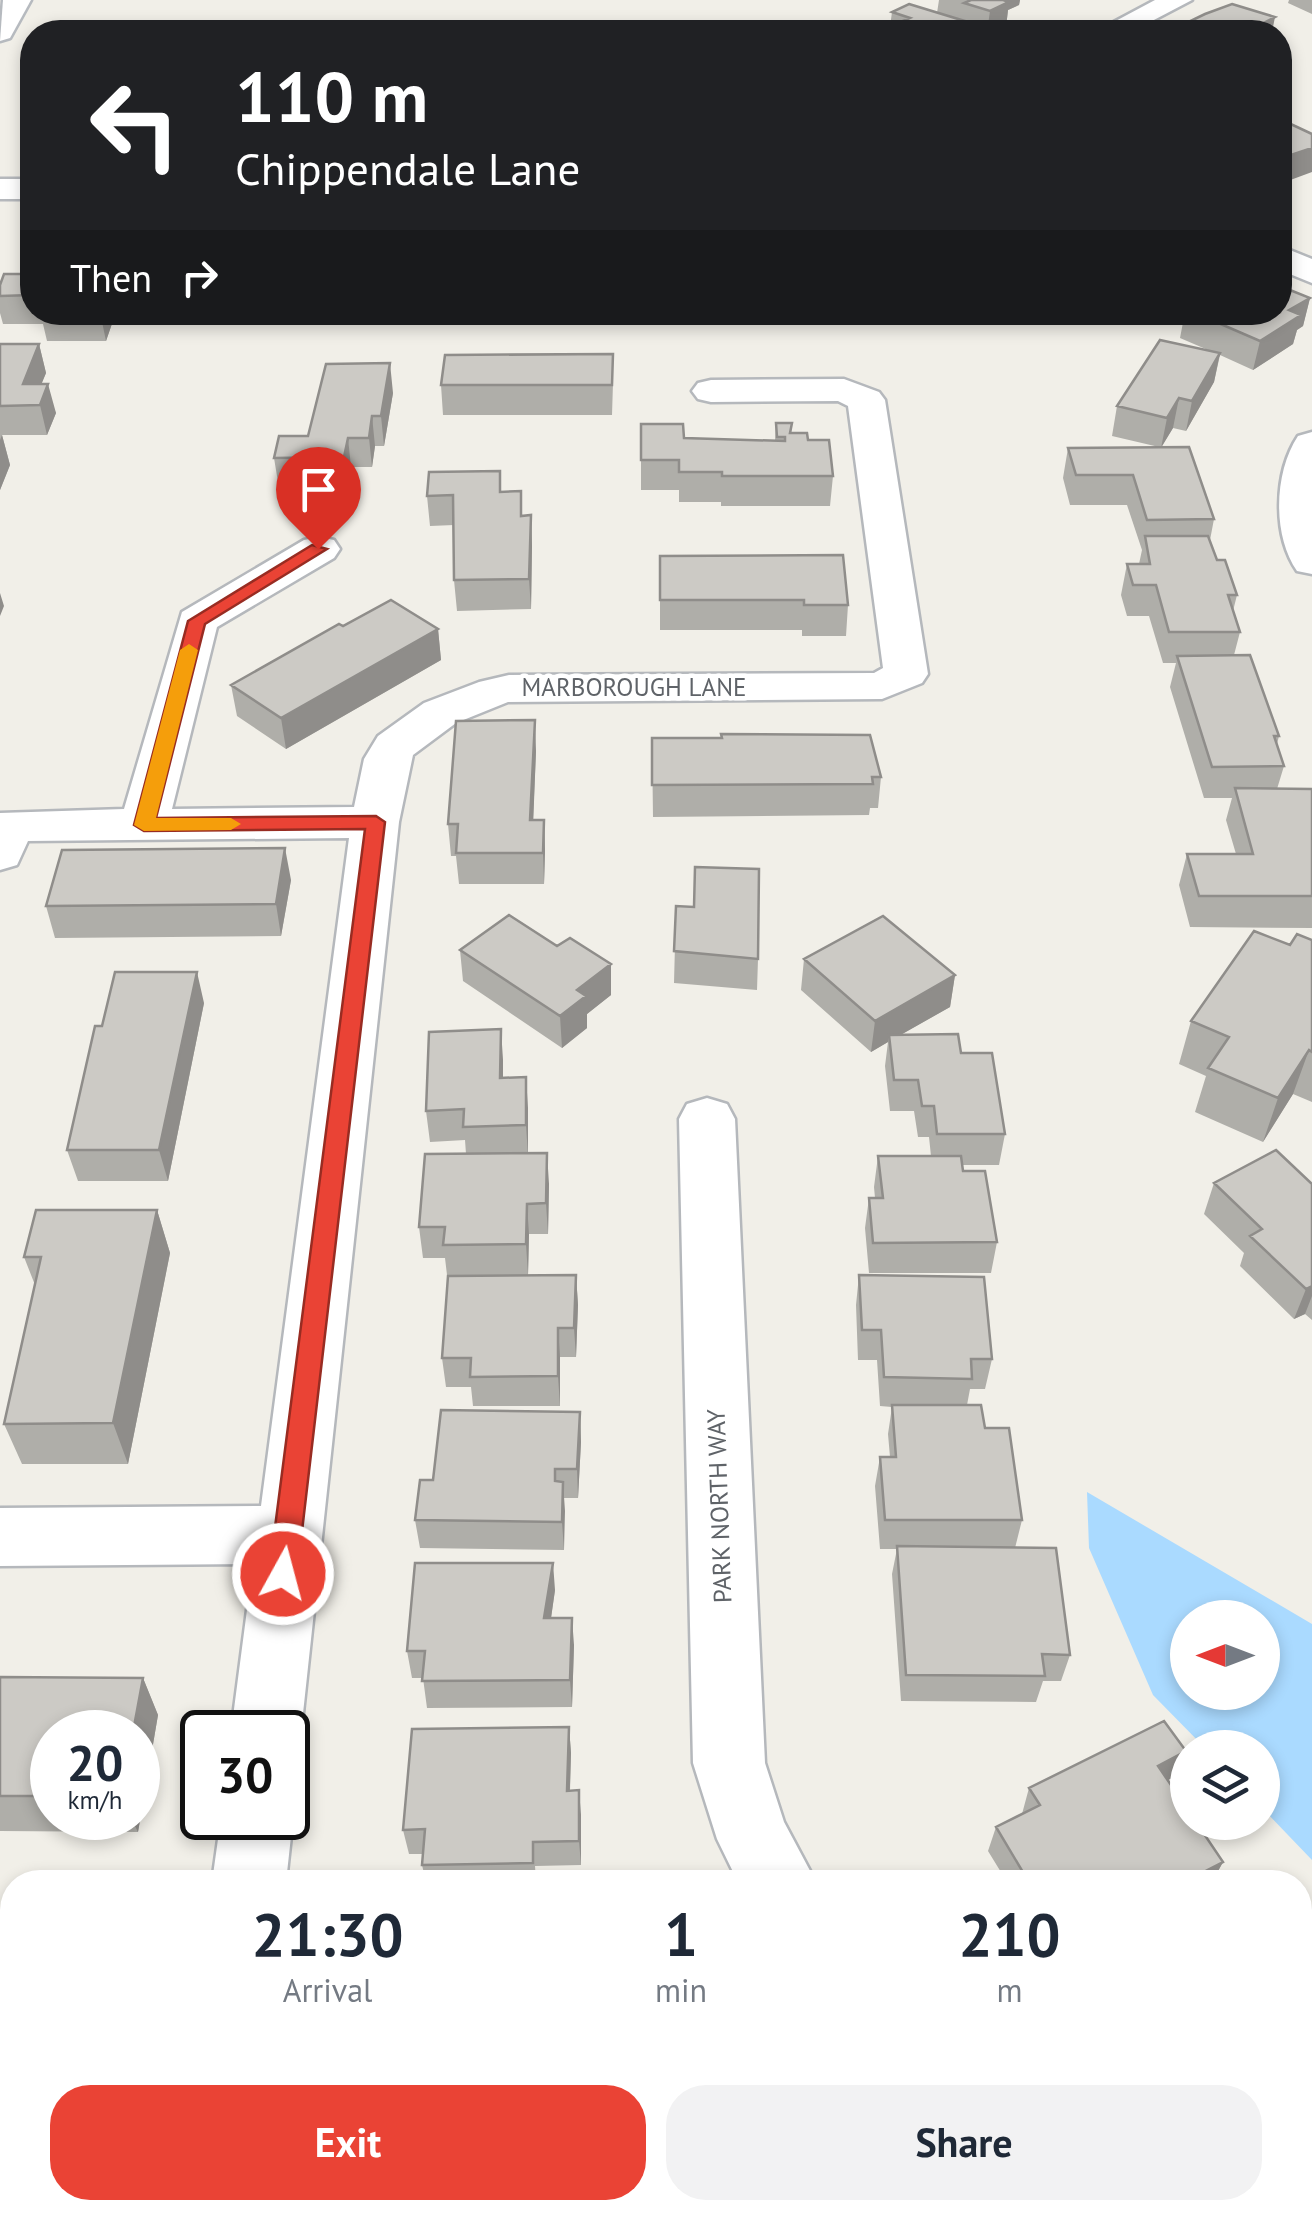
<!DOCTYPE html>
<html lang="en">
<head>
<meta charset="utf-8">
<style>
	body { margin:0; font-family:"PT Sans",sans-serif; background:#f2f2f3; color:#1f2937; height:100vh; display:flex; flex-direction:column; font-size:38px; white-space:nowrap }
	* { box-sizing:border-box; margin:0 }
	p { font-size:32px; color:#747a83 }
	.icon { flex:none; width:55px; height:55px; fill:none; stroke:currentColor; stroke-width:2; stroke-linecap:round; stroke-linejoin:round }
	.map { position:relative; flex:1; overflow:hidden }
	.sheet { position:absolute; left:0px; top:1870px; width:1312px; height:350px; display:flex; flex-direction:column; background:#fff; border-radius:40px 40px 0 0; box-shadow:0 5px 15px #0003 }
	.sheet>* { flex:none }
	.hud { position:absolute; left:20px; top:20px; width:1272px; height:305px; border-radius:40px; box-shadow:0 5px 15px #0003; background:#202124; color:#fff; overflow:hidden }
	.needle { width:65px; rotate:270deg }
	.tools { position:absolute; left:1170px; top:1600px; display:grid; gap:20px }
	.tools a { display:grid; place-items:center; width:110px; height:110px; border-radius:50%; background:#fff; box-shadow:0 5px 15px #0003; font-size:50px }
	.speed { position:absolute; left:30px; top:1710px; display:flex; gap:20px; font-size:50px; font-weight:700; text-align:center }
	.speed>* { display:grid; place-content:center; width:130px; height:130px; border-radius:50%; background:#fff; box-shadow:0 5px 15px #0003; line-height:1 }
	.speed small { font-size:25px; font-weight:400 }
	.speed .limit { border:5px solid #111; border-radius:15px; background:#fff; color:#111 }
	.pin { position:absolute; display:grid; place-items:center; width:85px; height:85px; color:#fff; margin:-102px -42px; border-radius:50% 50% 50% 0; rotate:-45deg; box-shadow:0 0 10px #0007 }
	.pin .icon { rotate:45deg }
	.me { position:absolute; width:110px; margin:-55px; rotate:7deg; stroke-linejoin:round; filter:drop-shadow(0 0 8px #0008) }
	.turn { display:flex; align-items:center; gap:35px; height:210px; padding:0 50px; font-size:45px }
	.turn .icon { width:130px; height:130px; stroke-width:2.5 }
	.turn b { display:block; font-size:70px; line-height:85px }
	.then { display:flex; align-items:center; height:95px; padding:0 50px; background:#0003; gap:20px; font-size:38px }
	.eta { display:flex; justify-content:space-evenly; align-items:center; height:170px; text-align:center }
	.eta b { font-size:60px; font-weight:700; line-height:70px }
	.cta { display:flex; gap:20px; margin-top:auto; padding:20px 50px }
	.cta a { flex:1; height:115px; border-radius:40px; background:#ea4335; color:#fff; font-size:40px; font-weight:700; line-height:115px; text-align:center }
	.cta a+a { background:#f2f2f3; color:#1f2937 }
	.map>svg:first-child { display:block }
	.water { fill:#aadaff; fill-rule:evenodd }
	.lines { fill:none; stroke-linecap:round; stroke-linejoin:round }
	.minor-casing { stroke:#b5b8bc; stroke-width:5 }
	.secondary-casing { stroke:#b6babf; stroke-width:5 }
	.minor { fill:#fff; fill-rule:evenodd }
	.secondary { fill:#fff; fill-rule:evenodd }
	.wall { fill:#afaea9; fill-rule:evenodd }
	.shaded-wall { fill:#8f8d8a }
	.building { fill:#cccac5; stroke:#8f8d8a; stroke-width:2.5 }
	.route { fill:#ea4335; stroke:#982c22; stroke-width:2.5 }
	.slow { fill:#f59e0b }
	.labels { text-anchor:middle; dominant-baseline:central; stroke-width:9; stroke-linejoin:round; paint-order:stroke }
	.street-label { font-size:25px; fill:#5f6368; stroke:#fff }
</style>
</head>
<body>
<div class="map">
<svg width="1312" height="2220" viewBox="0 0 1312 2220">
	<rect width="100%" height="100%" fill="#f1efe8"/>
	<path class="water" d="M1087,1492l225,132v236l-49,-51 -1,-61 -58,-1 -51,-52 -64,-147zM1188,1618h74v74h-74z"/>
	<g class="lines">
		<g class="minor-casing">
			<path id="minor" d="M1155,0h37l-61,32h-36z
				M0,179h32v20h-32z
				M1280,246l32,13v24l-32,-13z
				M844,379l35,13 6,8 43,274 -6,9 -40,16 -374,3 -52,21 -43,32 -14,67 -98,910 -13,25v-25h-57l22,-168 -253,2v-58l261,-2 88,-668 -321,3 -11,24 -17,5v-57l124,-4 58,-197 122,-72 15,-3 15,3 6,9 -6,9 -117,69 -45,182 182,-2 10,-48 14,-23 46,-33 55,-21 30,-7 365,-2 9,-5 -35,-262 -10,-5 -127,1 -13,-3 -6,-8 6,-8 13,-3z
				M1312,432v142l-15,-3c-25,-36 -23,-99 1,-135z
				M707,1098l20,6 8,15 30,644 19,59 32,60h-78l-21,-43 -24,-76 -14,-644 8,-15z
				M288,1805l5,13 -7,64h-74l9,-64h67z
				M0,1980l12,1v77h-12z
				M173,2208h82l-1,12h-82z
				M1020,2208h89l5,12h-89z"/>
		</g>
		<g class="secondary-casing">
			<path id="secondary" d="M3,0h28l-21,38 -10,3z"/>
		</g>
		<use href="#minor" class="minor"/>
		<use href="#secondary" class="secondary"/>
	</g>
	<path class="wall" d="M939,0h81l-1,5 -11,5 -2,17 -11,5 -105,-5 2,-15 45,1z
		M1289,0h23v14l-24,-11z
		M1280,119l32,15 -27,48 -5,-2z
		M32,218v26l-4,-18z
		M32,274v38h84l-10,29h-59l-4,-17h-40l-3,-11v-28z
		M1310,298l-7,28 -6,4 -4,14 -40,26 -33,-15 -6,27 -28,49 -13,-3 -12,19 53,72 -4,21 7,20 20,35 -4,16 7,21 -6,23 45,81 -2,8 7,22 -7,23h35v139l-122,-1 -11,-42 8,-31h49l-10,-34 6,-22h-28l-34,-111 6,-24h-13l-14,-47h-22l-6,-21 6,-31h12l3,-14 -15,-45h-57l-7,-27 5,-30 91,-1 -47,-11 5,-30 91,-56 -28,-12 5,-26h95z
		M0,344h39l7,29 -5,11 15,29 -9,22h-45l8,30 -10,25z
		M613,383l-1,32h-169l-2,-30z
		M393,393l-9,53h-9l-3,21h-21l-3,20 -69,1 -5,-30 34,-22z
		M776,423h16l-1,10 17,7 25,36 -3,30h-109v-4h-42v-12h-38v-66l43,14 91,3z
		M500,471l1,20 22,25 8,-1 1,31 -1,63 -74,2 -3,-31v-55l-24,1 -3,-30z
		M660,556l188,49 -2,31h-44v-6h-142z
		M438,629l3,31 -155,89 -49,-33 -6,-31z
		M652,738l229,39 -3,31h-8l-1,7 -216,2z
		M536,751l-3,69h11l1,31 -1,33h-85l-3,-28h-5l-3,-32z
		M291,880l-10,56 -226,2 -9,-32z
		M676,906l82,53 -1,31 -83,-7z
		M1312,940v162l-19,-8 -30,48 -68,-30 11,-36 -27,-12 12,-43 99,-76z
		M460,950l151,45 -24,19v14l-25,20 -99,-67z
		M804,959l151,16 -5,32 -50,28 61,18 44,81 -6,31h-37l1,6 34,71 -6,31h-122l-4,-45 4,-30h6l-1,-11 4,-31h53l-2,-19h-11l-4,-26h-24l-5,-45 3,-24 -17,10 -70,-62z
		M204,1003l-36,178h-90l-11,-31 35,-124z
		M501,1029l2,49 25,30v46l21,30 -1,50h-19l-1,41h-81l-2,-17h-22l-4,-31 47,-73 -1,-14 -35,2 -4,-31z
		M1214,1183l98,1v136l-7,-6 -11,5 -54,-53 4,-13 -40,-39z
		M157,1210l13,43 -42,211h-106l-18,-40 31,-139 -11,-28z
		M576,1275l2,30 -2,52h-16v49h-87l-2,-19h-25l-4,-29z
		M859,1275l133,84 -7,30h-15l-3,16 18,23 37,92 -7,28 55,107 -9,26h-18l-7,21 -135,-1 -9,-127 5,-25h-17l-5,-63 5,-29h10l-2,-23 4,-27 -12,-1 -3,-46h-19l-2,-55z
		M580,1412l1,30 -3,56h-14v52l-144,-2 -5,-28 18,-40z
		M555,1590l-4,28 23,27 -2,62 -145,1 -4,-30h-11l-5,-27z
		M0,1677l143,1 15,37 -20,117 -138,-1zM52,1732h86v86h-86z
		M569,1727l2,26 -1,38 11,24v50l-46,1 1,16h-110l-4,-17 1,-11h-14l-6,-24z
		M1186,1751l-12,26 -7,3 56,82 -11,20h-205l-19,-31 8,-24 26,-13 7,-26z
		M578,2208h165l-1,12h-164z"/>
	<path class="shaded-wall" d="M988,0h32l-1,5 -11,5 -2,17 -11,5h-8l3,-21z
		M1275,17l-3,15h-26z
		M968,22l-1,10h-24z
		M1312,148v24l-27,10 6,-27z
		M1310,298l-7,28 -6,4 -4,14 -40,26 7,-29 29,-31z
		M100,312h16l-10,29z
		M39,344l7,29 -13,32 -10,-21z
		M1220,353l-6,29 -28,49 6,-30z
		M390,363l3,30 -9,53 -3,-30z
		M48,384l8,29 -9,22 -7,-30z
		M1179,398l-6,30 -12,20 6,-30z
		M372,416l3,30 -3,21 -3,-29z
		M2,435l8,30 -10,25v-50z
		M348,438l3,29 -3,20 -4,-30z
		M531,515l1,31 -1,63 -2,-30z
		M0,593l4,13 -4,10z
		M438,629l3,31 -155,89 -5,-31z
		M535,720l1,31 -4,101 -2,-32z
		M544,820l1,31 -1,33 -1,-31z
		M285,848l6,32 -10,56 -5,-32z
		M611,964v31l-24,19v14l-25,20 -2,-32 17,-26z
		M197,972l7,31 -36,178 -9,-31z
		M955,975l-5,32 -60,34 -1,-6 -1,7 -17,10 4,-31z
		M501,1029l2,31v49l-3,-31z
		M1309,1050l-16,44 -30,48 15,-44z
		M526,1077l2,31v48l-2,-31z
		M547,1153l2,31 -1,50 -2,-31z
		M527,1204l2,30 -1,41 -2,-31z
		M157,1210l13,43 -42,211 -15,-41z
		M576,1275l2,30 -2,52 -2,-29z
		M1312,1286v10l-7,18 -11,5 12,-30z
		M558,1328l2,29v49l-2,-30z
		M580,1412l1,30 -3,56 -1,-29z
		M563,1482l2,29 -1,39 -2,-28z
		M553,1563l2,27 -8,56 -3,-28z
		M572,1618l2,27 -2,62 -2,-27z
		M143,1678l15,37 -20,117 -7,-14h7v-86h-5z
		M569,1727l2,26 -2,63 -2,-25z
		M1186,1751l-12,26 -27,14 11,-25z
		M579,1790l2,25v50l-2,-24z
		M1223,1862l-11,20h-28z
		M1039,1874l-3,8h-10l1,-3z
		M1312,2065v11l-12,7v-11z
		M52,2208h26l-2,12h-26z"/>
	<path class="building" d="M971,0h32l6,2 -19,9 -26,-8z
		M909,4l59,18 -25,10h-66l33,-14 -18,-6z
		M1232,4l43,13 -29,15h-57l-13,-4 29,-14z
		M1280,119l32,15v14l-21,7 -11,-5z
		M4,274h28v21l-32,1v-11z
		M1280,286l30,12 -21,12 12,5 -41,26 -67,-29h87z
		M1160,340l60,13 -28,48 -13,-3 -12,20 -50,-12z
		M0,344h39l-16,40h25l-8,21 -40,1z
		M613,354l-1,31h-171l4,-30z
		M390,363l-9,53h-9l-3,22h-21l-4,19 -70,1 5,-22h29l18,-72z
		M776,423h16l-2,10h17l1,7h21l4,36h-111v-4h-43v-12h-38v-36h42l1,14 101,3v-4h-8z
		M1189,447l25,72 -67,1 -14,-45h-57l-8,-27z
		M500,471v21l21,-1v25l10,-1 -2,64 -75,1 -1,-85 -26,1 2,-24z
		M1145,536h63l9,24h8l12,35h-9l12,37h-71l-13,-47h-23l-6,-21h23z
		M843,555l5,50h-44v-5h-144v-44z
		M391,600l47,29 -157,89 -50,-33 108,-61 4,2z
		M1250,655l29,81h-5l10,30 -72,1 -35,-111z
		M535,720l-5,100h14l-1,33h-87l2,-29h-10l8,-103z
		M721,734l149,1 11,42h-9l1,7 -221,1v-47h70z
		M1235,788l77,1v107h-113l-12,-42h66z
		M285,848l-9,56 -230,2 16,-56z
		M695,867l64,2 -1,90 -84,-8 2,-45 18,1z
		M509,915l48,31 13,-8 41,26 -34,26 9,6 -26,20 -100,-66z
		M883,916l72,59 -80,46 -71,-62z
		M1254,931l36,14 7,-11 15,6v112l-3,-2 -31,48 -70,-30 21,-31 -38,-16z
		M115,972h82l-38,178h-92l28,-124h7z
		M501,1029l-1,49 26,-1v48l-63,2 1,-18 -38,2 3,-79z
		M958,1034l3,19h31l13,81h-68l-3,-28h-12l-4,-26h-24l-5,-45z
		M1276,1150l36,34v102l-6,3 -56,-53 12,-7 -48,-46z
		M547,1153l-1,50 -19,1 -1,40 -83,1 2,-18h-26l6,-73z
		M878,1156h83l2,15h22l12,71 -124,1 -4,-45h14z
		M36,1210h121l-44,213 -109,1 37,-167h-17z
		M576,1275l-2,53h-16v48l-88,1 1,-19h-29l6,-82z
		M859,1275l125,2 8,82h-21l1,20 -88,-2 -3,-47h-19z
		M892,1405h89l4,23h24l13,92h-137l-5,-63h16z
		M441,1410l139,2 -3,57h-22v12l8,1 -1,40 -147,-2 5,-40h13z
		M897,1546l159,2 14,107 -28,-1 3,22 -139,-1z
		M415,1563h138l-9,55h28l-2,62 -148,1 3,-30h-18z
		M0,1677l143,1 -10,54h-81v64h-52z
		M1164,1721l22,30 -28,15 30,44v12h8l27,40 -39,20h-140l-5,-8 -12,5 -31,-52 44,-22 -11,-17z
		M569,1727l-2,64 12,-1v51l-46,1v21l-111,2 3,-36 -22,1 9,-101z
		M1312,1933v132l-12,7v-132z
		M12,2156v52h40l-2,12h-50v-63z
		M578,2208h141l1,12h-142z"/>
	<path class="route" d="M312,545l15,4 -122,75 -49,194 220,-2 9,6 -88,752 -4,9 -10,4 -10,-4 -4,-9 96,-745 -221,2 -10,-6 54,-204z"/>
	<path class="slow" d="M189,644l9,6 -42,168h75l10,6 -10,6 -87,1 -10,-6 46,-175z"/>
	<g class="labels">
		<g class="street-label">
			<text x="634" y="687">MARBOROUGH LANE</text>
			<text transform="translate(719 1506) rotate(-92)">PARK NORTH WAY</text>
		</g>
	</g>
</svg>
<div class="tools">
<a><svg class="needle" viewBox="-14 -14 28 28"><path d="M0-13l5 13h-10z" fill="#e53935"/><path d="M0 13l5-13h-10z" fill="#747a83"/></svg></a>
<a><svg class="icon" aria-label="layers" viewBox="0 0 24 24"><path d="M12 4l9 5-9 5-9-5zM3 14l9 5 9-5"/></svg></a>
</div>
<div class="speed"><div>20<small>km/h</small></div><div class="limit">30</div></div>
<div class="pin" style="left:318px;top:549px;background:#d93025"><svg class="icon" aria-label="arrive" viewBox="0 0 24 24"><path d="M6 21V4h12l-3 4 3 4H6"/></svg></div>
<svg class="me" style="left:283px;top:1574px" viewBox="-20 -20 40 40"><circle r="17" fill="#ea4335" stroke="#fff" stroke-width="3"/><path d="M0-11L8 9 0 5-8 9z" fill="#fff"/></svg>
<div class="hud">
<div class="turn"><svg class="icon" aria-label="left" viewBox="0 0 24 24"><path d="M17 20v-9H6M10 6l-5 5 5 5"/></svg><div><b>110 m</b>Chippendale Lane</div></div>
<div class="then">Then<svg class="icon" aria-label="right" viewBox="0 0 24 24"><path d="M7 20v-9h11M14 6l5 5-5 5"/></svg></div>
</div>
<section class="sheet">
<div class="eta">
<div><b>21:30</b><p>Arrival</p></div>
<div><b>1</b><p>min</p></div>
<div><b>210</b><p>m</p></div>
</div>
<div class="cta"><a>Exit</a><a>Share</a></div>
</section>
</div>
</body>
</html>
